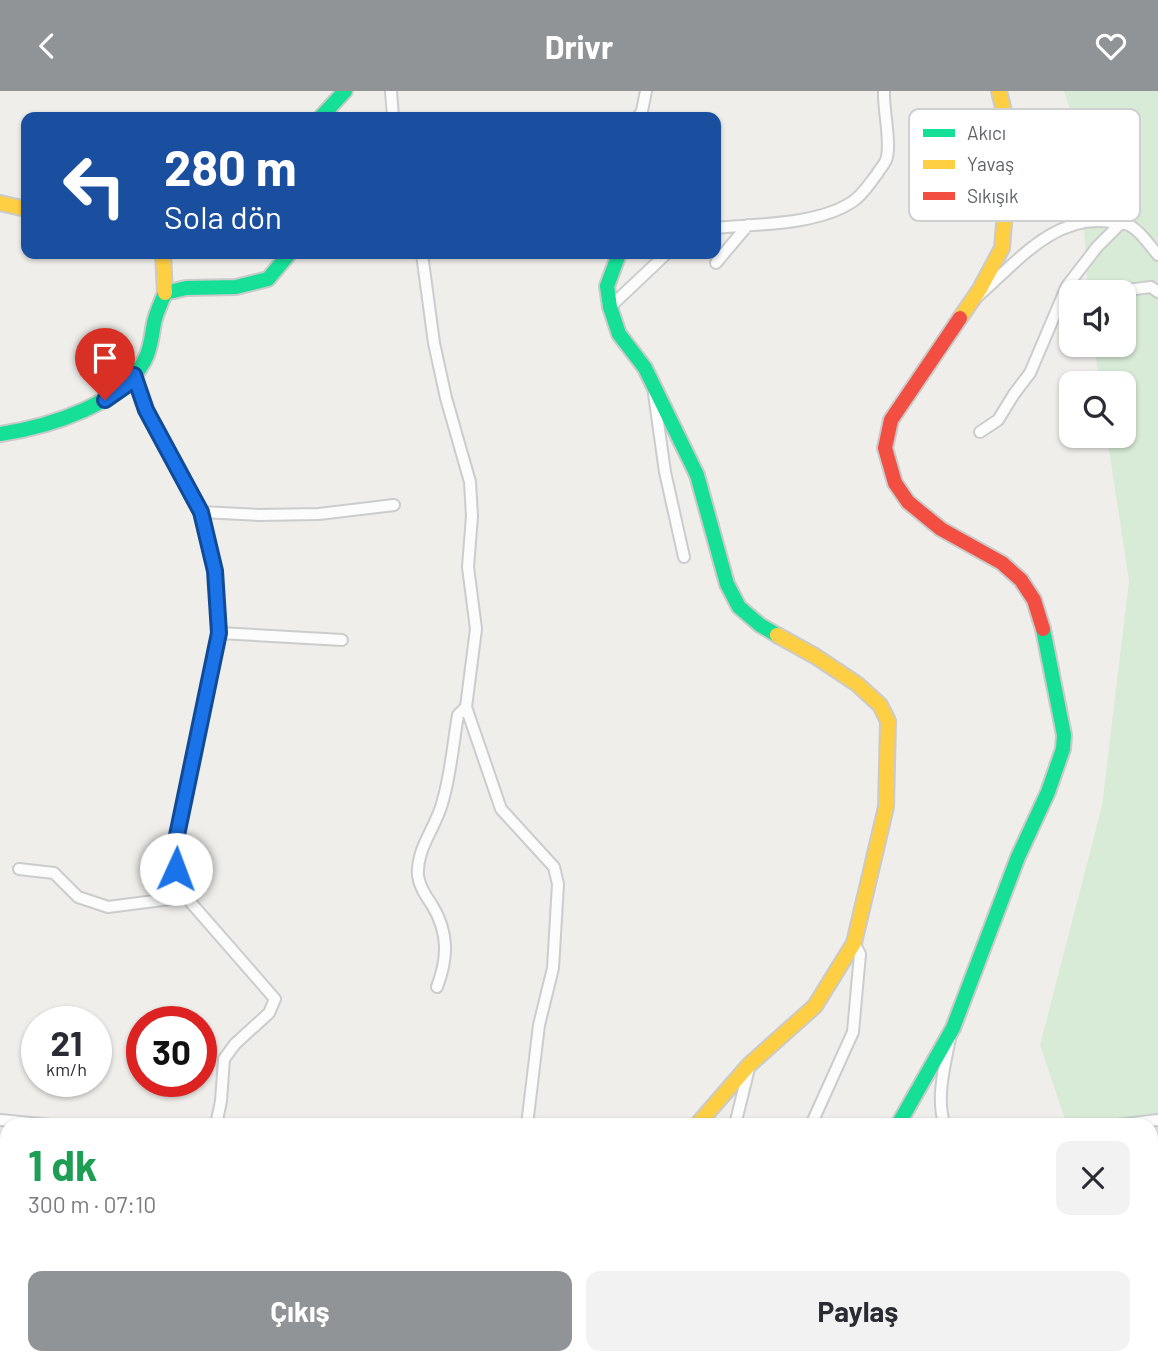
<!DOCTYPE html>
<html lang="tr">
<head>
<meta charset="utf-8">
<style>
	body { margin:0; font-family:Barlow,sans-serif; background:#f2f2f3; color:#2b2b33; height:100vh; display:flex; flex-direction:column; font-size:26px; white-space:nowrap }
	* { box-sizing:border-box; margin:0 }
	p { font-size:23px; color:#7c7c81 }
	.icon { flex:none; width:38px; height:38px; fill:none; stroke:currentColor; stroke-width:2; stroke-linecap:round; stroke-linejoin:round }
	.map { position:relative; flex:1; overflow:hidden }
	.details { position:absolute; left:0px; top:1027px; width:1158px; height:247px; display:flex; flex-direction:column; background:#fff; border-radius:21px 21px 0 0; box-shadow:0 2px 5px #0004 }
	.details>* { flex:none }
	.top-card { position:absolute; left:21px; top:21px; width:700px; height:147px; border-radius:14px; box-shadow:0 2px 5px #0004; background:#1a4fa0; color:#fff; overflow:hidden }
	.controls { position:absolute; left:1059px; top:189px; display:grid; gap:14px }
	.controls a { display:grid; place-items:center; width:77px; height:77px; border-radius:14px; background:#fff; box-shadow:0 2px 5px #0004; font-size:35px }
	.speed { position:absolute; left:21px; top:915px; display:flex; gap:14px; font-size:35px; font-weight:700; text-align:center }
	.speed>* { display:grid; place-content:center; width:91px; height:91px; border-radius:50%; background:#fff; box-shadow:0 2px 5px #0004; line-height:1 }
	.speed small { font-size:18px; font-weight:400 }
	.speed .limit { border:10px solid #d22; background:#fff; color:#111 }
	.pin { position:absolute; display:grid; place-items:center; width:60px; height:60px; color:#fff; margin:-72px -30px; border-radius:50% 50% 50% 0; rotate:-45deg; box-shadow:0 0 7px #0007 }
	.pin .icon { rotate:45deg }
	.me { position:absolute; width:77px; margin:-38px; rotate:2deg; stroke-linejoin:round; filter:drop-shadow(0 0 5px #0008) }
	.turn { display:flex; align-items:center; gap:24px; height:147px; padding:0 28px; font-size:32px }
	.turn .icon { width:91px; height:91px; stroke-width:2.5 }
	.turn b { display:block; font-size:49px; line-height:60px }
	.round { display:grid; place-items:center; flex:none; width:74px; height:74px; border-radius:14px; background:#f2f2f3 }
	.head { display:flex; align-items:center; justify-content:space-between; height:119px; padding:0 28px }
	h1 { font-size:42px; font-weight:700; line-height:52px; color:#1e9e55 }
	.button { display:flex; gap:14px; margin-top:auto; padding:14px 28px }
	.button a { flex:1; height:80px; border-radius:14px; background:#919496; color:#fff; font-size:28px; font-weight:700; line-height:80px; text-align:center }
	.button a+a { background:#f2f2f3; color:#2b2b33 }
	header { display:flex; justify-content:space-between; align-items:center; height:91px; padding:0 28px; background:#919496; color:#fff; font-size:32px; font-weight:700 }
	.map>svg:first-child { display:block }
	.green { fill:#d8ebd6 }
	.lines { fill:none; stroke-linecap:round; stroke-linejoin:round }
	.street-casing { stroke:#cbcccc; stroke-width:14 }
	.fast-casing { stroke:#cacacb; stroke-width:18 }
	.slow-casing { stroke:#cacacb; stroke-width:18 }
	.jam-casing { stroke:#cacacb; stroke-width:18 }
	.street { stroke:#fdfcfc; stroke-width:10 }
	.fast { stroke:#16e098; stroke-width:14 }
	.slow { stroke:#ffcf43; stroke-width:14 }
	.jam { stroke:#f24e42; stroke-width:14 }
	.route-casing { stroke:#114b97; stroke-width:18 }
	.route { stroke:#1a73e8; stroke-width:12 }
	.key { fill:#fff; stroke:#cfd0d2; stroke-width:2 }
	.key-label { font-size:19px; fill:#5f6368 }
</style>
</head>
<body>
<header><svg class="icon" aria-label="back" viewBox="0 0 24 24"><path d="M15 5l-7 7 7 7"/></svg>Drivr<svg class="icon" aria-label="heart" viewBox="0 0 24 24"><path d="M12 20l-8-8c-3-5 5-10 8-4 3-6 11-1 8 4z"/></svg></header>
<div class="map">
<svg width="1158" height="1273" viewBox="0 0 1158 1273">
	<rect width="100%" height="100%" fill="#efeeea"/>
	<path class="green" d="M1064,0h94v1148l-6,-5v-109h-85l-27,-80 62,-239 27,-225 -22,-145h17v-53h-24l-6,-38h30v-53h-36l-10,-158z"/>
	<g class="lines">
		<g class="street-casing">
			<path id="street" d="M391,0l2,26
				M638,26l4,-6 4,-20
				M716,137c41,-4 101,-3 136,-26 11,-7 17,-18 25,-28 2,-4 7,-9 9,-14 6,-14 -3,-51 -2,-69
				M422,163l12,89 12,55 24,84 2,34 -4,51 8,62 -10,78 35,102 53,58 4,17 -5,84 -14,57 -12,100
				M716,172l32,-38
				M1124,203l3,-4 24,-3 7,5
				M978,205c38,-33 77,-83 133,-74 6,1 16,1 21,5 10,6 18,19 26,28
				M610,216l56,-53
				M134,284l12,35 55,102 14,59 4,62 -44,212 1,24 10,28 89,102 -6,14 -34,31 -11,15 -3,42 -5,24
				M654,303l11,78 19,85
				M980,341l18,-12 16,-26 16,-21 37,-87 30,-39 23,-23
				M201,421l58,3 60,-1 75,-9
				M219,542l123,7
				M19,778l35,4 24,24 30,10 78,-10
				M437,896c11,-29 12,-54 -5,-82 -6,-9 -12,-17 -14,-29 -2,-29 19,-49 25,-76 8,-27 10,-57 15,-85l8,-8
				M950,947c-5,27 -14,58 -6,85l7,2
				M0,1029l51,5
				M735,1034l14,-57
				M811,1034l42,-93 7,-78 -6,-11
				M1117,1034l41,-5
				M198,1267l1,6
				M548,1267l5,6
				M621,1267l9,6
				M1152,1267l6,5
				M141,1273l7,-6"/>
		</g>
		<g class="fast-casing">
			<path id="fast" d="M321,26l24,-26
				M619,163l-12,32 3,21 9,27 26,34 52,107 30,109 12,23 21,18 17,10
				M0,343c47,-7 127,-30 147,-79 4,-10 5,-21 7,-32 2,-10 7,-20 11,-30l21,-5 50,-1 32,-8 21,-25
				M898,1034l55,-97 65,-171 30,-65 15,-43 1,-14 -21,-106"/>
		</g>
		<g class="slow-casing">
			<path id="slow" d="M0,112l26,6
				M163,163l2,39
				M960,227l20,-29 22,-41 9,-108 -12,-49
				M697,1034l52,-60 66,-59 39,-63 32,-136 2,-86 -8,-16 -23,-21 -42,-28 -38,-21"/>
		</g>
		<g class="jam-casing">
			<path id="jam" d="M960,227l-69,102 -6,28 10,35 13,19 33,27 61,34 19,17 13,20 9,29"/>
		</g>
		<use href="#street" class="street"/>
		<use href="#fast" class="fast"/>
		<use href="#slow" class="slow"/>
		<use href="#jam" class="jam"/>
	</g>
	<g class="lines">
		<g class="route-casing">
			<path id="route" d="M105,309l23,-16 6,-9 12,35 55,102 14,59 4,62 -44,212 1,24"/>
		</g>
		<use href="#route" class="route"/>
	</g>
	<rect x="909" y="18" width="231" height="112" rx="10" class="key"/>
	<rect x="923" y="38" width="32" height="8" fill="#16e098"/>
	<rect x="923" y="69" width="32" height="9" fill="#ffcf43"/>
	<rect x="923" y="101" width="32" height="8" fill="#f24e42"/>
	<g class="key-label">
		<text x="967" y="49">Akıcı</text>
		<text x="967" y="80">Yavaş</text>
		<text x="967" y="112">Sıkışık</text>
	</g>
</svg>
<div class="controls">
<a><svg class="icon" aria-label="sound" viewBox="0 0 24 24"><path d="M4 9h4l5-4v14l-5-4H4zM17 9q2 3 0 6"/></svg></a>
<a><svg class="icon" aria-label="search" viewBox="0 0 24 24"><circle cx="10" cy="10" r="6"/><path d="M15 15l6 6"/></svg></a>
</div>
<div class="speed"><div>21<small>km/h</small></div><div class="limit">30</div></div>
<div class="pin" style="left:105px;top:309px;background:#d93025"><svg class="icon" aria-label="arrive" viewBox="0 0 24 24"><path d="M6 21V4h12l-3 4 3 4H6"/></svg></div>
<svg class="me" style="left:176px;top:778px" viewBox="-20 -20 40 40"><circle r="19" fill="#fff"/><path d="M0-13L10 11 0 6-10 11z" fill="#1a73e8"/></svg>
<div class="top-card">
<div class="turn"><svg class="icon" aria-label="left" viewBox="0 0 24 24"><path d="M17 20v-9H6M10 6l-5 5 5 5"/></svg><div><b>280 m</b>Sola dön</div></div>
</div>
<section class="details">
<div class="head"><div><h1>1 dk</h1><p>300 m · 07:10</p></div><a class="round"><svg class="icon" aria-label="close" viewBox="0 0 24 24"><path d="M6 6l12 12M18 6L6 18"/></svg></a></div>
<div class="button"><a>Çıkış</a><a>Paylaş</a></div>
</section>
</div>
</body>
</html>
